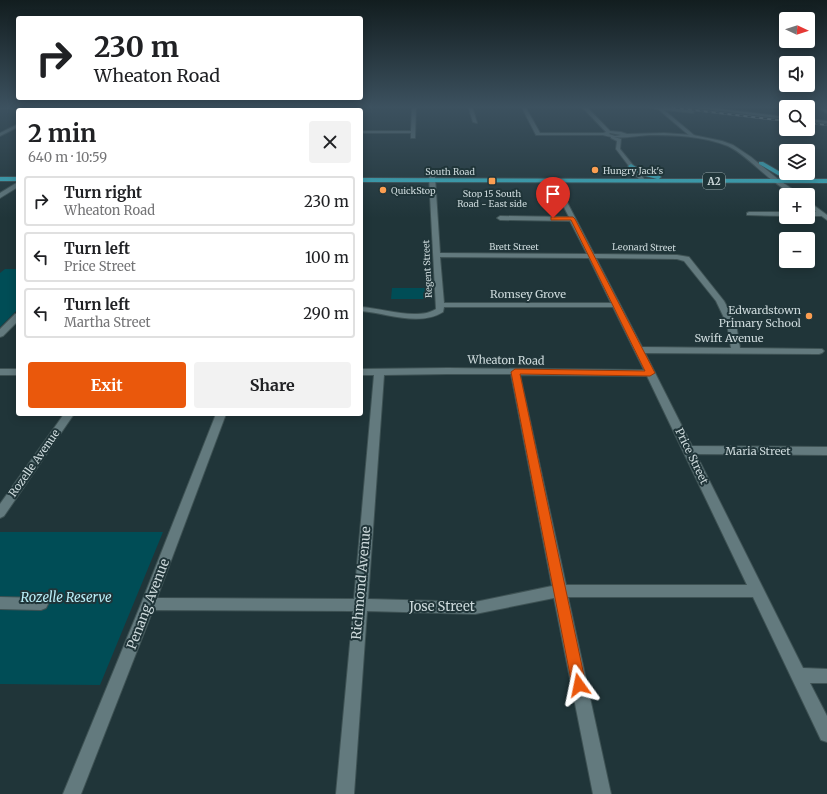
<!DOCTYPE html>
<html lang="en">
<head>
<meta charset="utf-8">
<style>
	body { margin:0; font-family:Merriweather,serif; background:#f2f2f2; color:#202124; height:100vh; display:flex; flex-direction:column; font-size:15px; white-space:nowrap }
	* { box-sizing:border-box; margin:0 }
	p { font-size:13px; color:#757577 }
	.icon { flex:none; width:22px; height:22px; fill:none; stroke:currentColor; stroke-width:2; stroke-linecap:round; stroke-linejoin:round }
	.map { position:relative; flex:1; overflow:hidden }
	.side { position:absolute; left:16px; top:108px; width:347px; height:308px; display:flex; flex-direction:column; background:#fff; border-radius:4px; box-shadow:0 2px 10px #0003 }
	.side>* { flex:none }
	.hud { position:absolute; left:16px; top:16px; width:347px; height:84px; border-radius:4px; box-shadow:0 2px 10px #0003; background:#fff; color:#202124; overflow:hidden }
	.needle { width:26px; rotate:94deg }
	.buttons { position:absolute; left:779px; top:12px; display:grid; gap:8px }
	.buttons a { display:grid; place-items:center; width:36px; height:36px; border-radius:4px; background:#fff; box-shadow:0 2px 10px #0003; font-size:20px }
	.pin { position:absolute; display:grid; place-items:center; width:34px; height:34px; color:#fff; margin:-41px -17px; border-radius:50% 50% 50% 0; rotate:-45deg; box-shadow:0 0 4px #0007 }
	.pin .icon { rotate:45deg }
	.me { position:absolute; width:44px; margin:-22px; rotate:348deg; stroke-linejoin:round; filter:drop-shadow(0 0 3px #0008) }
	.turn { display:flex; align-items:center; gap:14px; height:84px; padding:0 12px; font-size:18px }
	.turn .icon { width:52px; height:52px; stroke-width:2.5 }
	.turn b { display:block; font-size:28px; line-height:34px }
	.round { display:grid; place-items:center; flex:none; width:42px; height:42px; border-radius:4px; background:#f2f2f2 }
	.headline { display:flex; align-items:center; justify-content:space-between; height:68px; padding:0 12px }
	h1 { font-size:24px; font-weight:700; line-height:30px }
	.action { display:flex; gap:8px; margin-top:auto; padding:8px 12px }
	.action a { flex:1; height:46px; border-radius:4px; background:#ea580c; color:#fff; font-size:16px; font-weight:700; line-height:46px; text-align:center }
	.action a+a { background:#f2f2f2; color:#202124 }
	ul { padding:0; list-style:none }
	li { display:flex; align-items:center; gap:12px; height:50px; margin:0 8px 6px; padding:0 4px; border:2px solid #e0e0e0; border-radius:4px }
	li div { flex:1 }
	li b { display:block; font-size:15px }
	li em { font-style:normal }
	.map>svg:first-child { display:block }
	.green { fill:#004d56 }
	.lines { fill:none; stroke-linecap:round; stroke-linejoin:round }
	.street-casing { stroke:#3e5254; stroke-width:2 }
	.secondary-casing { stroke:#3e5254; stroke-width:2 }
	.highway-casing { stroke:#3e5254; stroke-width:2 }
	.street { fill:#637a7e; fill-rule:evenodd }
	.secondary { fill:#637a7e; fill-rule:evenodd }
	.highway { fill:#3bbacb; fill-rule:evenodd }
	.rail-casing { stroke:#94a3a6; stroke-width:2 }
	.rail { stroke:#203539; stroke-width:1.5; stroke-dasharray:4; stroke-linecap:butt }
	.route { fill:#ea580c; stroke:#983908 }
	.poi-dot { fill:#fb9e51; stroke:#203539; stroke-width:1.5 }
	.labels { text-anchor:middle; dominant-baseline:central; stroke-width:4; stroke-linejoin:round; paint-order:stroke }
	.far-poi-label { font-size:9px; fill:#ccd9db; stroke:#203539; text-anchor:start }
	.far-street-label { font-size:9px; fill:#ccd9db; stroke:#203539 }
	.shield { fill:#203539; stroke:#98a8aa; stroke-width:1 }
	.shield-label { font-size:10px; font-weight:bold; fill:#ccd9db }
	.street-label { font-size:11px; fill:#ccd9db; stroke:#203539 }
	.poi-label { font-size:11px; fill:#ccd9db; stroke:#203539; text-anchor:end }
	.near-street-label { font-size:13px; fill:#ccd9db; stroke:#203539 }
	.near-park-label { font-size:13px; font-style:italic; fill:#baeef7; stroke:#203539 }
</style>
</head>
<body>
<div class="map">
<svg width="827" height="794" viewBox="0 0 827 794">
	<rect width="100%" height="100%" fill="#203539"/>
	<path class="green" d="M5,269h13v40l-18,18v-54z
		M392,288h40l1,11h-42z
		M0,532h163l-63,153 -100,-1z"/>
	<g class="lines">
		<g class="street-casing">
			<path id="street" d="M345,106h4l-2,4h-4z
				M412,106h4l-1,32h-4v-5h-50v-2h50z
				M468,106h4l5,17 -4,-1z
				M521,106h4l15,27h65l2,1 -2,1h-69z
				M640,106h16l38,5 -1,2 -29,-3 31,26 -4,1 -33,-28z
				M683,106h15l88,11v2z
				M814,106h6l7,4v3z
				M0,107l283,1 2,1h-285z
				M808,119l19,2v2l-19,-2z
				M18,124v3l-18,9v-3z
				M611,136l10,3 -1,10 25,31v2h-4l-25,-33 1,-8 -6,-3z
				M432,175l3,2 5,76 147,1 -17,-33 -70,-1 -3,-2 3,-2 69,1 -19,-37 5,-1 39,75 83,1 12,2 35,44 12,23 4,24 82,1 2,2 -2,2 -3,1 -174,-1 47,93 135,1v8l-131,-1 107,214 24,1v14h-17l17,33v26l-6,-2 -68,-143h-185l43,197h-18l-39,-196 -79,16 -108,-3 -13,183h-18l17,-183 -200,-1 -72,184h-18l78,-190 75,-190h10l-69,184 197,1 20,-224h-13v-6l87,-1 196,2 -31,-63h-169l-1,5c-24,15 -56,1 -82,-1v-4c21,1 57,14 75,2l-7,-132zM440,257l149,1 22,45h-167zM596,258l81,1 7,2 32,40 11,23 4,24 -89,-1zM448,374h63l41,212 -77,16 -107,-3 16,-224zM520,375l127,1 100,209h-181z
				M18,182v5l-18,11v-5z
				M749,212h37v4l-39,-1v-2z
				M808,212h13l3,2 -3,2h-13z
				M15,314h3v7l-15,15 -3,1v-8z
				M0,369h18v6h-18z
				M64,414h10l-70,102 -4,2v-14z
				M0,597l41,1 5,2 2,4 -2,4 -5,2 -41,-1z"/>
		</g>
		<g class="secondary-casing">
			<path id="secondary" d="M586,106l24,25 11,1 6,2 37,-1 29,2 29,6 11,4 18,12 28,23 22,15c-21,0 -51,-39 -73,-49 -25,-10 -53,-11 -79,-11 -17,1 -30,5 -46,0v-2l3,-1 -25,-26zM609,134l1,-1 11,2 -6,1z
				M808,201l19,14v5l-19,-14z"/>
		</g>
		<g class="highway-casing">
			<path id="highway" d="M759,162h4l19,11 13,3 1,1 -3,2h34v4l-466,-1v-4l296,1 -15,-4 -13,-8 -1,-1 3,-2 15,9 14,3 1,1 -2,2h134l-15,-4 -19,-11z
				M0,177h18v4h-18z"/>
		</g>
		<use href="#street" class="street"/>
		<use href="#secondary" class="secondary"/>
		<use href="#highway" class="highway"/>
		<g class="rail-casing">
			<path id="rail" d="M660,106l126,15
				M808,123l19,2"/>
		</g>
		<use href="#rail" class="rail"/>
	</g>
	<linearGradient id="sky" x2="0" y2="1"><stop stop-color="#121d1f"/><stop offset="0.49" stop-color="#3c515f"/><stop offset="1" stop-color="#3c515f" stop-opacity="0"/></linearGradient>
	<rect width="827" height="218" fill="url(#sky)"/>
	<path class="route" d="M551,217h22l2,2 80,154 -5,3 -130,-2 66,311 -2,5 -5,2 -5,-2 -2,-5 -61,-313 4,-3 130,2 -74,-151h-20z"/>
	<g class="poi-dot">
		<circle cx="595" cy="170" r="4"/>
		<rect x="488" y="177" width="8" height="8" rx="2"/>
		<circle cx="383" cy="190" r="4"/>
		<circle cx="809" cy="316" r="4"/>
	</g>
	<g class="labels">
		<g class="far-poi-label">
			<text x="603" y="170">Hungry Jack's</text>
			<text x="391" y="190">QuickStop</text>
			<text x="492" y="193" text-anchor="middle">Stop 15 South<tspan x="492" dy="10">Road - East side</tspan></text>
		</g>
		<g class="far-street-label">
			<text x="450" y="171">South Road</text>
			<text x="514" y="246">Brett Street</text>
			<text transform="translate(644 247) rotate(1)">Leonard Street</text>
			<text transform="translate(427 269) rotate(-93)">Regent Street</text>
		</g>
		<rect class="shield" x="703" y="173" width="22" height="16" rx="3"/>
		<g class="shield-label">
			<text x="714" y="181">A2</text>
		</g>
		<g class="street-label">
			<text x="528" y="294">Romsey Grove</text>
			<text x="729" y="338">Swift Avenue</text>
			<text transform="translate(506 360) rotate(1)">Wheaton Road</text>
			<text x="758" y="451">Maria Street</text>
			<text transform="translate(692 456) rotate(64)">Price Street</text>
			<text transform="translate(34 463) rotate(-55)">Rozelle Avenue</text>
		</g>
		<g class="poi-label">
			<text x="801" y="310">Edwardstown<tspan x="801" dy="13">Primary School</tspan></text>
		</g>
		<g class="near-street-label">
			<text transform="translate(361 583) rotate(-85)">Richmond Avenue</text>
			<text transform="translate(148 604) rotate(-69)">Penang Avenue</text>
			<text x="442" y="606">Jose Street</text>
		</g>
		<g class="near-park-label">
			<text x="66" y="597">Rozelle Reserve</text>
		</g>
	</g>
</svg>
<div class="buttons">
<a><svg class="needle" viewBox="-14 -14 28 28"><path d="M0-13l5 13h-10z" fill="#e53935"/><path d="M0 13l5-13h-10z" fill="#757577"/></svg></a>
<a><svg class="icon" aria-label="sound" viewBox="0 0 24 24"><path d="M4 9h4l5-4v14l-5-4H4zM17 9q2 3 0 6"/></svg></a>
<a><svg class="icon" aria-label="search" viewBox="0 0 24 24"><circle cx="10" cy="10" r="6"/><path d="M15 15l6 6"/></svg></a>
<a><svg class="icon" aria-label="layers" viewBox="0 0 24 24"><path d="M12 4l9 5-9 5-9-5zM3 14l9 5 9-5"/></svg></a>
<a>+</a>
<a>−</a>
</div>
<div class="pin" style="left:553px;top:218px;background:#d93025"><svg class="icon" aria-label="arrive" viewBox="0 0 24 24"><path d="M6 21V4h12l-3 4 3 4H6"/></svg></div>
<svg class="me" style="left:579px;top:685px" viewBox="-20 -20 40 40"><path d="M0-17L14 15 0 8-14 15z" fill="#ea580c" stroke="#fff" stroke-width="4"/></svg>
<div class="hud">
<div class="turn"><svg class="icon" aria-label="right" viewBox="0 0 24 24"><path d="M7 20v-9h11M14 6l5 5-5 5"/></svg><div><b>230 m</b>Wheaton Road</div></div>
</div>
<section class="side">
<div class="headline"><div><h1>2 min</h1><p>640 m · 10:59</p></div><a class="round"><svg class="icon" aria-label="close" viewBox="0 0 24 24"><path d="M6 6l12 12M18 6L6 18"/></svg></a></div>
<ul>
<li><svg class="icon" aria-label="right" viewBox="0 0 24 24"><path d="M7 20v-9h11M14 6l5 5-5 5"/></svg><div><b>Turn right</b><p>Wheaton Road</p></div><em>230 m</em></li>
<li><svg class="icon" aria-label="left" viewBox="0 0 24 24"><path d="M17 20v-9H6M10 6l-5 5 5 5"/></svg><div><b>Turn left</b><p>Price Street</p></div><em>100 m</em></li>
<li><svg class="icon" aria-label="left" viewBox="0 0 24 24"><path d="M17 20v-9H6M10 6l-5 5 5 5"/></svg><div><b>Turn left</b><p>Martha Street</p></div><em>290 m</em></li>
</ul>
<div class="action"><a>Exit</a><a>Share</a></div>
</section>
</div>
</body>
</html>
